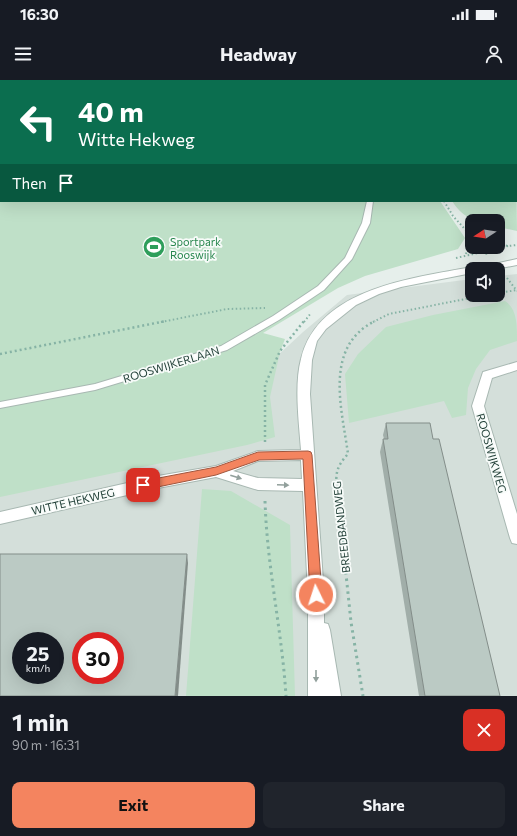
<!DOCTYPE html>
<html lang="en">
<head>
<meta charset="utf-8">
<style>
	body { margin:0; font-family:Commissioner,sans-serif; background:#20242c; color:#f1f3f6; height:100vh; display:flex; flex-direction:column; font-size:15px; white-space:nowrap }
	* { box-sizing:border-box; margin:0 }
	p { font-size:13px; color:#9ea1a6 }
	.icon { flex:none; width:22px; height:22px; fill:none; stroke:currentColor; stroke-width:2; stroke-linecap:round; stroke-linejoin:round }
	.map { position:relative; height:616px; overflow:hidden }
	.panel { display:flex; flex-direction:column; background:#171b24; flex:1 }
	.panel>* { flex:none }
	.guide { position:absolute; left:0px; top:0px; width:517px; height:122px; box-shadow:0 4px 16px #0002; background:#0b6e4f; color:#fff; overflow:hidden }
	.needle { width:26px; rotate:258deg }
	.tools { position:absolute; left:465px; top:134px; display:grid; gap:8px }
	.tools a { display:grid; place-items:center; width:40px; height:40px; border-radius:8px; background:#171b24; box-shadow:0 4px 16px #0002; font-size:20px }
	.speed { position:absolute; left:12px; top:552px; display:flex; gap:8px; font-size:20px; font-weight:700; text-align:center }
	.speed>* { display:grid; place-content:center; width:52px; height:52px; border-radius:50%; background:#171b24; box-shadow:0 4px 16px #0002; line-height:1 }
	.speed small { font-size:10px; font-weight:400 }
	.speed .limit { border:6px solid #d22; background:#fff; color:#111 }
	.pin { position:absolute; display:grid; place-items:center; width:34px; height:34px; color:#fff; margin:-17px; border-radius:8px; box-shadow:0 2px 6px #0006 }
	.me { position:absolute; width:44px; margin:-22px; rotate:356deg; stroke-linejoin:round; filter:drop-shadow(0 0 3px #0008) }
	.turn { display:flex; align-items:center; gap:14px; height:84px; padding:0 12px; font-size:18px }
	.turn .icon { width:52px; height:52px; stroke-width:2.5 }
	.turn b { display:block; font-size:28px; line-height:34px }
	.then { display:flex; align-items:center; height:38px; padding:0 12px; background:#0003; gap:8px; font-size:15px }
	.round { display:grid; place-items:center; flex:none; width:42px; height:42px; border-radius:8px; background:#20242c }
	.summary { display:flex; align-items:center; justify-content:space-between; height:68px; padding:0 12px }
	h1 { font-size:24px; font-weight:700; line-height:30px }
	.button { display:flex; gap:8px; margin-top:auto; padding:8px 12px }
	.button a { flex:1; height:46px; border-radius:8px; background:#f4845f; color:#111; font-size:16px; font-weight:700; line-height:46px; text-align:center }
	.button a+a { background:#20242c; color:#f1f3f6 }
	.status { display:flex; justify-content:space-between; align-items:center; height:28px; padding:0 20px; background:#171b24; direction:ltr }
	.status svg { height:11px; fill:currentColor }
	header { display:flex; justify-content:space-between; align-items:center; height:52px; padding:0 12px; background:#171b24; font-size:18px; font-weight:700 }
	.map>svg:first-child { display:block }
	.built { fill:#d4dfda; fill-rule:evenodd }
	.green { fill:#bfe0c8 }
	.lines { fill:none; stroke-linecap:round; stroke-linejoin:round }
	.service-casing { stroke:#a8b8b2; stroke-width:2 }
	.minor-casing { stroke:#a8b8b2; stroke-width:2 }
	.tertiary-casing { stroke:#a8b8b2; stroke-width:2 }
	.path-far3 { stroke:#86b3a5; stroke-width:1.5; stroke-dasharray:1.5 2; stroke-linecap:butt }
	.path-far2 { stroke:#86b3a5; stroke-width:2; stroke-dasharray:1.5 2.5; stroke-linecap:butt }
	.path-far1 { stroke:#86b3a5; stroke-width:2.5; stroke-dasharray:2 3; stroke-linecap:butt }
	.path { stroke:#86b3a5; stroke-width:3; stroke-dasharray:2.5 4; stroke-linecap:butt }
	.service { fill:#fff; fill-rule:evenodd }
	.minor { fill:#fff; fill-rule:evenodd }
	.tertiary { fill:#fff; fill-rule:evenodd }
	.wall { fill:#a1aea9 }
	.shaded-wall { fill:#838d89 }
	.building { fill:#bbcac4; stroke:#838d89; fill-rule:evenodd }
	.oneway { fill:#92a09c }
	.route { fill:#f4845f; stroke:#9f563e }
	.labels { text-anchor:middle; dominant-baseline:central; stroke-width:3.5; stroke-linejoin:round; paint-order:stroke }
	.leisure-label { font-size:11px; fill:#27864d; stroke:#f7fbf9; text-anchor:start }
	.street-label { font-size:11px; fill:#24423a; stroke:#f7fbf9 }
</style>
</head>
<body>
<div class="status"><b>16:30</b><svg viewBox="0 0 49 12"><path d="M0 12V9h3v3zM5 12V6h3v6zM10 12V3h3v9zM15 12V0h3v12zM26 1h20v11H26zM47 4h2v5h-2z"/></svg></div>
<header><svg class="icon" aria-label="menu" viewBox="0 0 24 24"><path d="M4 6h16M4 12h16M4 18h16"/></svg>Headway<svg class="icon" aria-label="person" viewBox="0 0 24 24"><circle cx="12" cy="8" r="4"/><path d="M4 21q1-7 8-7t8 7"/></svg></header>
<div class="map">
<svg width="517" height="616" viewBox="0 0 517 616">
	<rect width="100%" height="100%" fill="#e6efeb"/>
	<path class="built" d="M517,194v422h-517v-216l187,-40 116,-108 44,-37 125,-16v16h26v-19zM21,561h34v34h-34zM81,561h34v34h-34z"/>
	<path class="green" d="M0,0l309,1h-308v120h439l25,37 -7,11 -93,27 -27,12 -75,45 22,6 -5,13 -10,45 5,40 -28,8 -247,52z
		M516,78l1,73 -19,-4v-6c-22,0 -33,0 -46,-20h64z
		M505,221c12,8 12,23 12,40l-27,9 -14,19 -8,19 -2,27 -14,3 -8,-17 -95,22 -4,-49 13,-20 28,-27 47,-12z
		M202,409l29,2 59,34 5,171h-109z"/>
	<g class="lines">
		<g class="service-casing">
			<path id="service" d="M270,0h7l1,1h-7z
				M367,121h6l-3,22 -18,36 -28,31 -45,30 -52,30 -132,40 -95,18v-6l95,-18 126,-38 52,-30 45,-30 27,-28 17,-35z"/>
		</g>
		<g class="minor-casing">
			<path id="minor" d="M1,88v6l-1,1v-6z
				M517,179v6l-21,4h-24v4l-71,14 -22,7 -23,11 -30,24 -9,12 -5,19 -2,34 14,201v28l4,1 2,6 11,66h-33v-101l-5,-104 -45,-1 -42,-13 -58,11 -158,36v-12l158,-36 58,-10 42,-15 43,-1c-2,-27 -7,-65 0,-91 17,-71 112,-81 171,-92l4,1zM301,380l1,19 -44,-1 -25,-7 25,-10z
				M517,282v8l-25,8 -8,28 33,108v30l-5,-1 -2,-5 -38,-132 11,-34z"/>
		</g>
		<g class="tertiary-casing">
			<path id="tertiary" d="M358,0h10l1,1h-10z
				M387,0h9l1,1h-9z
				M516,49h1v4h-1z
				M516,64h1v4h-1z"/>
		</g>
		<path class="path-far3" d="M317,0l2,1
			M415,0l2,1
			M456,0l3,1"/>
		<path class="path-far2" d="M444,121l9,15 19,21
			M498,164l10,2 9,-1
			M481,167l7,9
			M466,174l5,-18
			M456,178l52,-12
			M507,198l10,13
			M498,213l19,-3
			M161,242l66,-13 38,-1
			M304,242l7,-9
			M373,242l16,-8 97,-19"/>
		<path class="path-far1" d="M0,274l166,-33
			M265,362v-57l15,-34 24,-30
			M337,409c-2,-16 0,-23 11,-35 -6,-45 -25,-107 27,-133"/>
		<path class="path" d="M337,408l14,134 12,74
			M265,421c2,66 17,130 21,195"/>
		<use href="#service" class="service"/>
		<use href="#minor" class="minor"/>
		<use href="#tertiary" class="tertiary"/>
	</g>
	<path class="wall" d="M510,0h7v3l-1,-1v-1h-3z
		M386,343l47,16 67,257h-81l-39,-244 3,-13h1l-1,-4z"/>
	<path class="shaded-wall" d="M187,474l1,9 -10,133h-3z"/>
	<path class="building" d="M239,0h10v1h-18z
		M386,343h44l3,16h6l61,257h-75l-42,-257h5z
		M0,474h187l-12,142h-175zM21,561h34v34h-34zM81,561h34v34h-34z"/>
	<defs><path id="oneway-solid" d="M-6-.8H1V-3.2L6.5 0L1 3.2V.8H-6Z"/></defs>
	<g class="oneway">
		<use href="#oneway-solid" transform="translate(236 397) rotate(18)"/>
		<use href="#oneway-solid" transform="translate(283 405) rotate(2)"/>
		<use href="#oneway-solid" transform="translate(316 596) rotate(90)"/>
	</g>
	<path class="route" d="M308,371l3,1 1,3 10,140 -2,4 -4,2 -4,-2 -2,-4 -7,-136 -44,1 -43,15 -73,15 -3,-2 -2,-3 2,-3 3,-1 73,-14 42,-15z"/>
	<defs>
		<g id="stadium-disc" transform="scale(1.15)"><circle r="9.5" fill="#2e9e5b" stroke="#f7fbf9"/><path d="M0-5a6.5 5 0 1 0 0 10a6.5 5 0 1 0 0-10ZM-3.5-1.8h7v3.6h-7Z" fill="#fff"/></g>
	</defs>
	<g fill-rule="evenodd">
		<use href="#stadium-disc" x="154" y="167"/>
	</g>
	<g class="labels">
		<g class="leisure-label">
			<text x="170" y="161">Sportpark<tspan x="170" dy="13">Rooswijk</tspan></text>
		</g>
		<g class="street-label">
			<text transform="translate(171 284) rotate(-17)">ROOSWIJKERLAAN</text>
			<text transform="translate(492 373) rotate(74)">ROOSWIJKWEG</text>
			<text transform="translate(73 421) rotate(-13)">WITTE HEKWEG</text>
			<text transform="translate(341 447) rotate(-96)">BREEDBANDWEG</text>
		</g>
	</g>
</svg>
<div class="tools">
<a><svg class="needle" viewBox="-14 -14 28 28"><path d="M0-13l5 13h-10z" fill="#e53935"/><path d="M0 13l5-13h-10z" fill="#9ea1a6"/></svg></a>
<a><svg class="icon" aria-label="sound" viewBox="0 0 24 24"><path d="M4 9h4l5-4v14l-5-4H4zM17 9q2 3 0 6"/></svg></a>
</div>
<div class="speed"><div>25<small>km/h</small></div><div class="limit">30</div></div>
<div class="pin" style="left:143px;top:405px;background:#d93025"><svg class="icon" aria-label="arrive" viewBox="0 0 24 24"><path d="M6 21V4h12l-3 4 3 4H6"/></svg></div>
<svg class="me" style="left:316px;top:515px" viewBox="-20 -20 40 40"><circle r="17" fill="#f4845f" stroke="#fff" stroke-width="3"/><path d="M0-11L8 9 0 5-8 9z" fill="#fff"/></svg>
<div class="guide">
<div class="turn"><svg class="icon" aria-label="left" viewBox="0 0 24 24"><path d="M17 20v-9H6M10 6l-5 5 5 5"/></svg><div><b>40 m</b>Witte Hekweg</div></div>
<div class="then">Then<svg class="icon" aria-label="arrive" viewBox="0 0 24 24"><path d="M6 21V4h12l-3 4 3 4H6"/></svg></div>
</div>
</div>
<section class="panel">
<div class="summary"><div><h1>1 min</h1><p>90 m · 16:31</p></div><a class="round" style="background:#d93025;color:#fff"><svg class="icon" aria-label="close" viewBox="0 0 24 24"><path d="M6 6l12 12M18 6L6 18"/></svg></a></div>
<div class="button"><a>Exit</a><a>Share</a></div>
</section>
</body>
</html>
